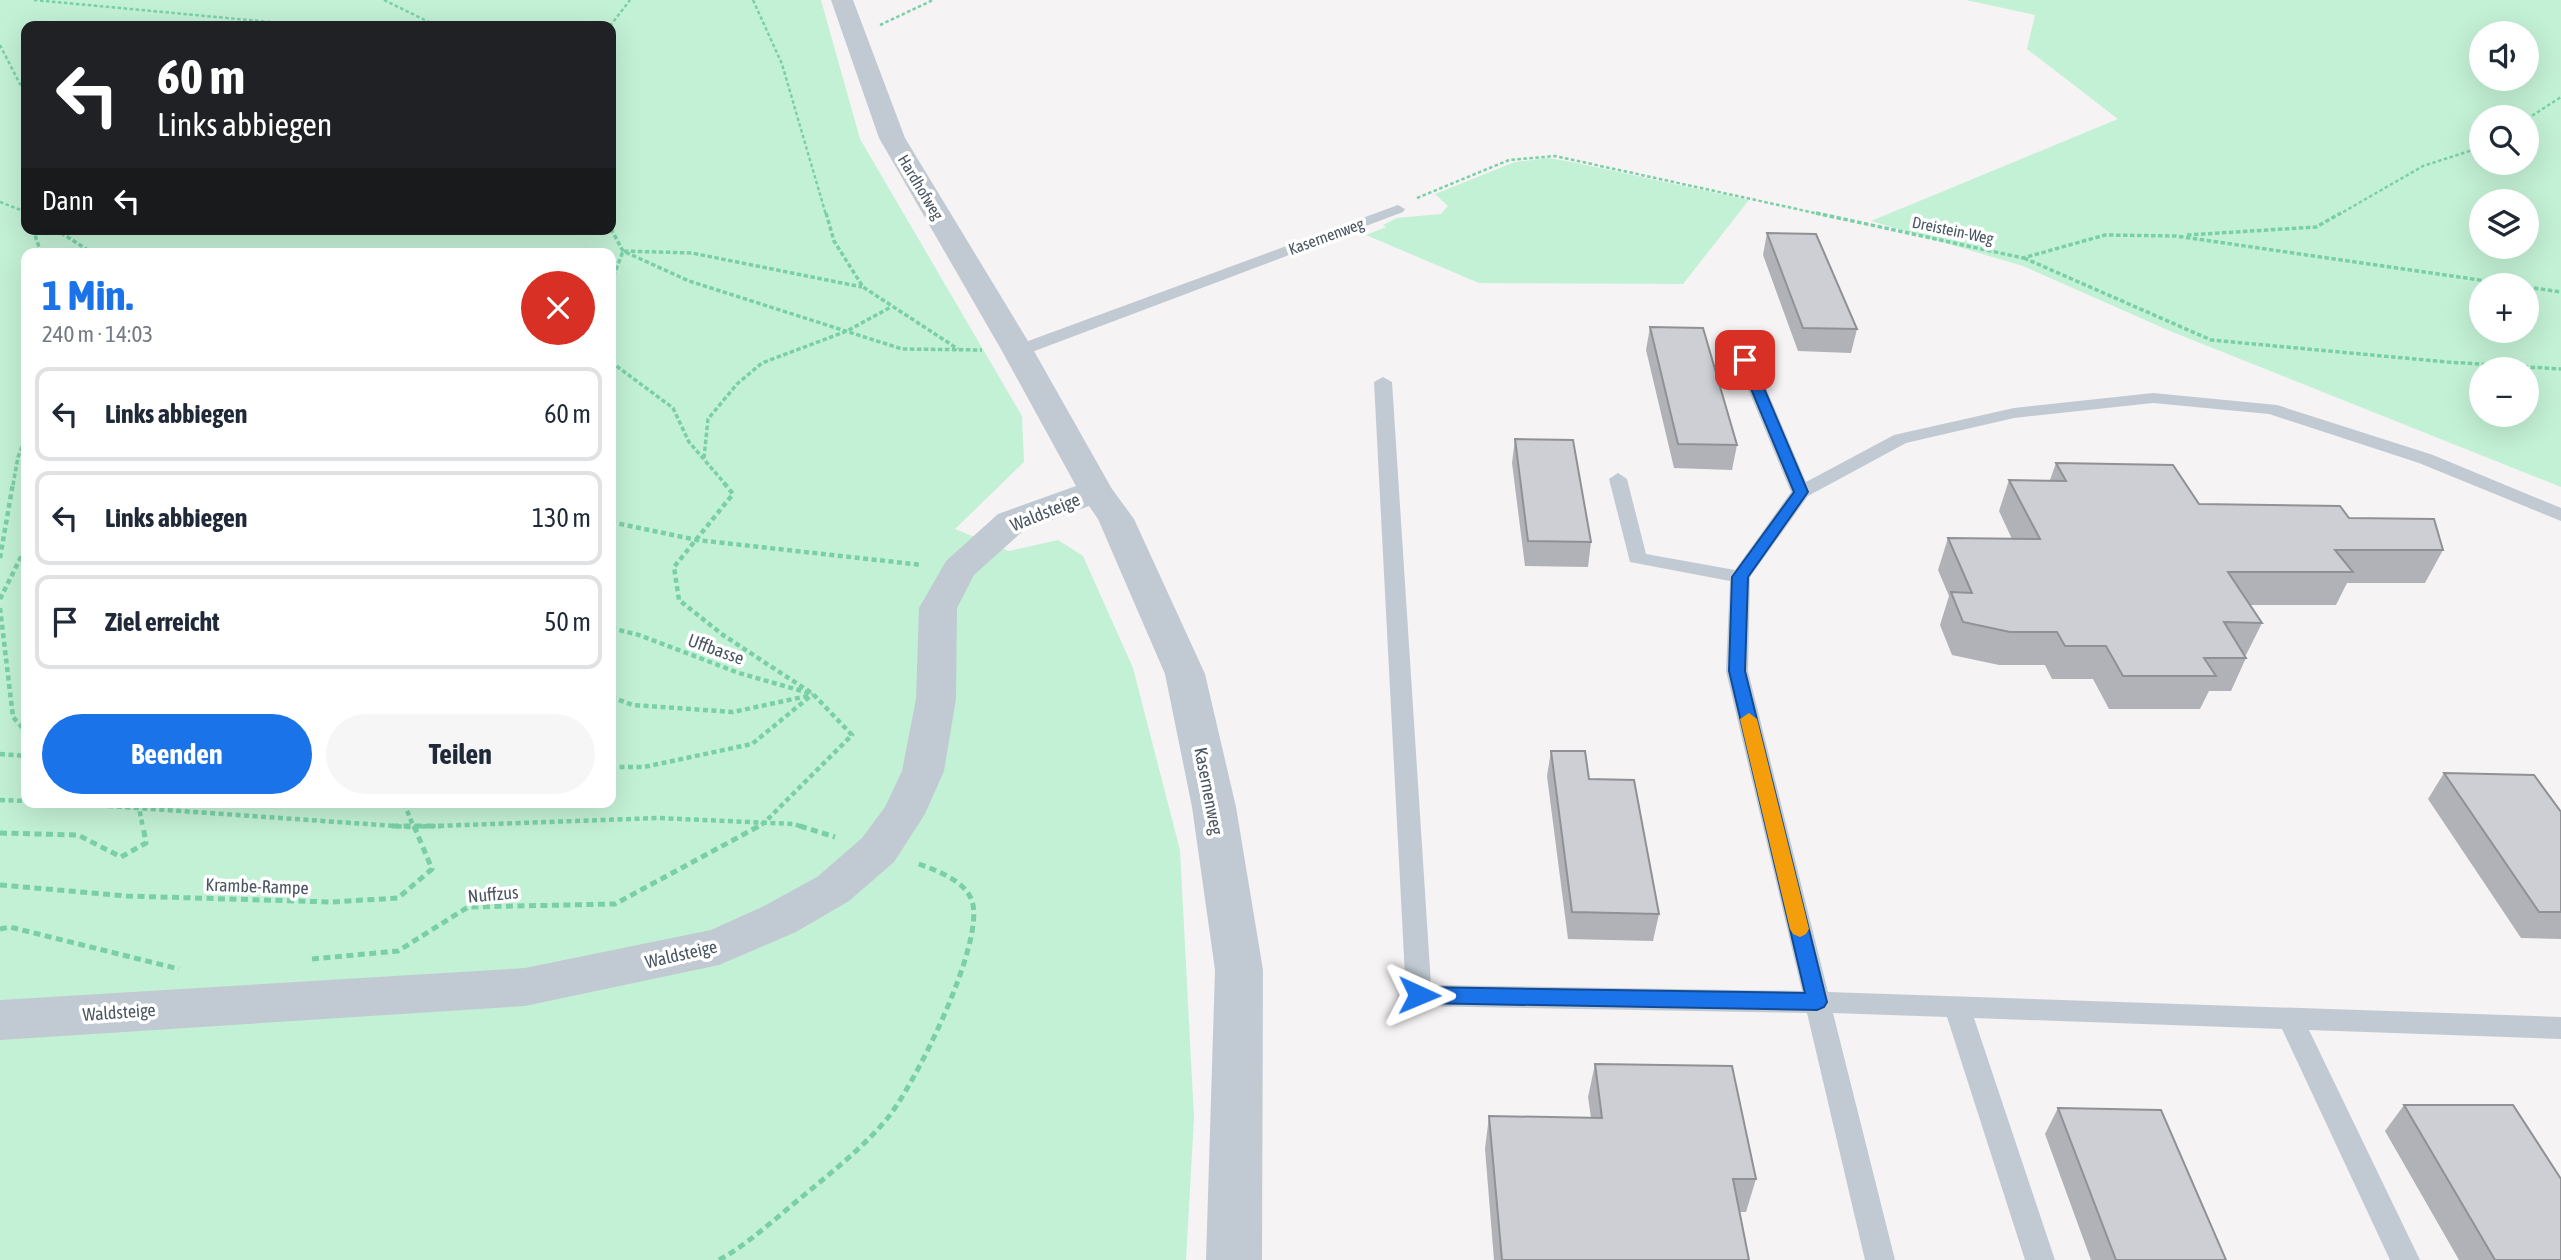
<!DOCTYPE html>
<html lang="de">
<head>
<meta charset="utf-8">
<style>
	body { margin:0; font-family:"Asap Condensed",sans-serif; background:#f6f6f7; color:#1f2937; height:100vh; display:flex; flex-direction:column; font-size:26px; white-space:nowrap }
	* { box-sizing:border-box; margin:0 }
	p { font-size:23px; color:#747a83 }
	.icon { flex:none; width:38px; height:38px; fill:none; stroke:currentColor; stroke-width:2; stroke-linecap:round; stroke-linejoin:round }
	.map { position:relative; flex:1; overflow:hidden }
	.details { position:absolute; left:21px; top:248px; width:595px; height:560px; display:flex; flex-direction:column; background:#fff; border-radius:14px; box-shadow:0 7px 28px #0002 }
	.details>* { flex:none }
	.top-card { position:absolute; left:21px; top:21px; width:595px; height:214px; border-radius:14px; box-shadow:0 7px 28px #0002; background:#202124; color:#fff; overflow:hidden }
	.tools { position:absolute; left:2469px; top:21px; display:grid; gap:14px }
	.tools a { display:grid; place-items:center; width:70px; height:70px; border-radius:50%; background:#fff; box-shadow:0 7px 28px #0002; font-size:35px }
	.pin { position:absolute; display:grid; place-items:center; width:60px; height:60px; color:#fff; margin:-30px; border-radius:14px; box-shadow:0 4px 10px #0006 }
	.me { position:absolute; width:77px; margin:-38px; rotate:91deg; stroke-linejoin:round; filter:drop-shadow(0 0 5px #0008) }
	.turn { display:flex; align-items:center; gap:24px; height:147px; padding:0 21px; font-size:32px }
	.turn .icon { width:91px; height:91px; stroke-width:2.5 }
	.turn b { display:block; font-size:49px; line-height:60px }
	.then { display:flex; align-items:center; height:66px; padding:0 21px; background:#0003; gap:14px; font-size:26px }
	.round { display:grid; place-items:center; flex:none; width:74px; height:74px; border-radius:37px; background:#f6f6f7 }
	.overview { display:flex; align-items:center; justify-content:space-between; height:119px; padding:0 21px }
	h1 { font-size:42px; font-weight:700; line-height:52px; color:#1a73e8 }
	.action { display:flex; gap:14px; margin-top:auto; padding:14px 21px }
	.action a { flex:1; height:80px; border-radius:42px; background:#1a73e8; color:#fff; font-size:28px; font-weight:700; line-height:80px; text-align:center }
	.action a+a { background:#f6f6f7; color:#1f2937 }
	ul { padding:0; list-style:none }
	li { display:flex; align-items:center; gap:21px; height:94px; margin:0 14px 10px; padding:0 7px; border:4px solid #e0e1e3; border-radius:14px }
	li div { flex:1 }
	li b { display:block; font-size:26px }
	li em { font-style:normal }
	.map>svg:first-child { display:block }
	.green { fill:#c3f1d5; fill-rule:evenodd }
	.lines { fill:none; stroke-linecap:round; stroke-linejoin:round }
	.path-far3 { stroke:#7ad0a6; stroke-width:2.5; stroke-dasharray:3.5 2.5; stroke-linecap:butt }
	.path-far2 { stroke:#7ad0a6; stroke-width:3.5; stroke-dasharray:4.5 2.5; stroke-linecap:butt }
	.path-far1 { stroke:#7ad0a6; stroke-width:4.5; stroke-dasharray:5 3.5; stroke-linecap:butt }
	.path { stroke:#7ad0a6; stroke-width:5; stroke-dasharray:7 4.5; stroke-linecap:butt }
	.service { fill:#c1cad2; fill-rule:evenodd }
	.tertiary { fill:#c1cad2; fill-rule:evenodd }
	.wall { fill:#b0b2b7 }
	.building { fill:#cdcfd5; stroke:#909195; stroke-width:2 }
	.route { fill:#1a73e8; stroke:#114b97; stroke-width:2 }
	.slow { fill:#f59e0b }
	.labels { text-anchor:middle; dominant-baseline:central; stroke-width:7; stroke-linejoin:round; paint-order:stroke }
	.far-street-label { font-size:16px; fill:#4a5661; stroke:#fff }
	.street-label { font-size:18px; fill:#4a5661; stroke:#fff }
</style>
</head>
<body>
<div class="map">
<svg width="2561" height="1260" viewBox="0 0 2561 1260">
	<rect width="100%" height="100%" fill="#f5f3f3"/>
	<path class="green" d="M0,0h821l39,139 162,277 2,46 -69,67 54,22 49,-11 25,16 50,112 47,182 14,268 -8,142h-1186zM26,26h585v203h-585zM26,254h585v549h-585z
		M1966,0h595v487l-391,-156 -147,-65 -152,-45 247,-102 -91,-70 8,-34zM2482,33h45v46h-45zM2482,117h45v46h-45zM2482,201h45v46h-45zM2482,285h45v46h-45zM2482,369h45v46h-45z
		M1548,158l24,4 177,38 -66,84 -204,-1 -113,-48 20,-8 -3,-2 14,-7 44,-4 7,-8 -13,-12 80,-32z"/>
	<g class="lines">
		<path class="path-far3" d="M34,0l279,26h122
			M384,0l49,24
			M753,0l29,64 44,151
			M880,25l53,-25
			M610,26l20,-26
			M0,45l26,51
			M2527,119l34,-22
			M1417,198l92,-38 46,-4 269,59
			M0,202l26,10
			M2338,215l85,-49 59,-19"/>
		<path class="path-far2" d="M826,213l8,28 29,46 95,62
			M1816,213l207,45 82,-23 71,1 338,49
			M33,229l6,18 -2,7
			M55,229l39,25
			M611,229l12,22 66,30 213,68 80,1
			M2187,235l129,-8 25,-14
			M2024,258l187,82 236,22 114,7
			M611,283l12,-32 69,2 170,34
			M2527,287l34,5
			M611,362l62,46 16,34 37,43
			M704,458l4,-39 29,-35 25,-21 85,-32 44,-24
			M13,485l5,-28 8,-20"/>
		<path class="path-far1" d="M724,483l9,11 -59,73 5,33 44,35 90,59 39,41 -88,88 -8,5
			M611,522l86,18 225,25
			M0,558l13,-75
			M0,599l26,-52
			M0,608l13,109 13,15
			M611,628l28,7 100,38 70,20
			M611,697l22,8 100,7 79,-17
			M0,754l26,2
			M611,767h33l108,-23 61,-50
			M0,800l26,1
			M66,803l343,24 249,-9 136,6 11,4
			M138,803l5,25
			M404,803l10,25"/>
		<path class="path" d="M392,826h49
			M800,826l35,11
			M0,833l78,2 43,22 25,-14 -3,-17
			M0,885l127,11 204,6 67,-4 34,-29 -18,-43
			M0,929l10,-2 169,42
			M312,959l86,-8 70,-44 147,-3 144,-78
			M719,1260c27,-15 49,-35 72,-54 33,-28 67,-53 95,-86 28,-33 100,-178 86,-219 -7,-21 -37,-31 -56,-38"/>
		<path class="service" d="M1398,205l7,4 -2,3 -379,143 -6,1 -8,-5 2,-4z
			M1745,355l9,5 52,122 88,-47 120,-27 139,-15 124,12 156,50 128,53v13l-142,-58 -150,-49 -116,-11 -139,15 -108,25 -98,53 -58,81 -2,94 80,321 733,25v22l-252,-9 111,230h-30l-108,-231 -308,-11 81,242h-30l-78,-243 -114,-4 62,247h-30l-58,-247 -388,-7 -9,-3 -4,-8 -32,-613 9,-5 9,5 39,603 371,6 -76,-320 4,-90 -100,-19 -21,-83 9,-6 9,6 19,75 89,16 56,-78 -55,-132z"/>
		<path class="tertiary" d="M831,0h22l52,138 129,213 78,138 22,30 71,155 31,133 27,163 -1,290h-56l9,-290 -23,-163 -27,-133 -67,-155 -9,-13 -65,24 -50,45 -17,33 -1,91 -12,72 -19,43 -31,48 -45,39 -53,31 -77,33 -194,41 -525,34v-40l525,-32 186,-38 53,-24 53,-29 45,-39 23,-31 17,-36 14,-72 3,-91 27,-47 52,-47 78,-28 -74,-135 -123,-213z"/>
	</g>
	<path class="wall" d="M1767,233l90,96 -6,24 -53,-2 -35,-96z
		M1650,327l87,118 -5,25 -58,-2 -28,-118z
		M1515,439l76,103 -3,25 -63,-1 -13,-103z
		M2056,463l143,41 150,14 94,32 -18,33h-78l-11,22h-86l12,18 -16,32h-1l1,3 -15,33h-22l-9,18h-91l-16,-30h-41l-7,-14h-46l-47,-10 -12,-30 9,-29 -11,-26 10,-32 64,1 -13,-28 10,-31h41z
		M1551,751l38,28 70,135 -6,27 -85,-2 -21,-163z
		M2444,773l117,39v127l-40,-1 -93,-139z
		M1595,1064l161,115 -10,33h-6l9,48h-255l-9,-111 4,-33 102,2 -3,-21z
		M2404,1105l157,155h-102l-74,-129z
		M2058,1108l168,152h-135l-46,-126z"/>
	<path class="building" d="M1767,233l49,1 41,95 -54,-1z
		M1650,327l53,1 34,117 -59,-1z
		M1515,439l58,1 18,102 -63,-1z
		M2056,463l117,2 26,39 141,2 9,12 85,1 9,31h-108l18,22h-125l34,51 -38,-1 22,36h-42l12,18h-93l-17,-30h-41l-8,-14h-47l-47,-10 -12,-30 21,1 -24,-55 92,1 -31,-59 57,1z
		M1551,751h34l4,28 45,1 25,134 -87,-2z
		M2444,773l90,2 27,37v100h-22z
		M1595,1064l137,2 24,113h-23l16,81h-247l-13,-144 113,2z
		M2404,1105h109l48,74v81h-66z
		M2058,1108l103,2 65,150h-110z"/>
	<path class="route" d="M1745,356l7,4 56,132 -60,85 -3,94 82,331 -3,5 -7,3 -398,-7 -7,-2 -3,-6 3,-5 7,-3 386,6 -76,-322 3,-94 62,-85 -55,-132z"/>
	<path class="slow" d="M1749,713l8,6 52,210 -3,5 -6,3 -7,-3 -3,-5 -50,-210z"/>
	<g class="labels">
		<g class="far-street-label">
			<text transform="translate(921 187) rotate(59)">Hardhofweg</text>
			<text transform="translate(1953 230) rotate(12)">Dreistein-Weg</text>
			<text transform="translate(1326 236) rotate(-20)">Kasernenweg</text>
		</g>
		<g class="street-label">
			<text transform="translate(1045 512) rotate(-22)">Waldsteige</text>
			<text transform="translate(716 649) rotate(20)">Uffbasse</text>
			<text transform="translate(1209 791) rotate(79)">Kasernenweg</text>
			<text transform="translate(257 886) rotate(2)">Krambe-Rampe</text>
			<text transform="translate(493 894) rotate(-5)">Nuffzus</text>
			<text transform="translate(681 954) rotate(-13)">Waldsteige</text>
			<text transform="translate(119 1012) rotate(-4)">Waldsteige</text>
		</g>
	</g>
</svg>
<div class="tools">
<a><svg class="icon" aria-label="sound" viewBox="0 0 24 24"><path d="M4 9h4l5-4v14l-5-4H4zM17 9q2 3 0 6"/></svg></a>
<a><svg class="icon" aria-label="search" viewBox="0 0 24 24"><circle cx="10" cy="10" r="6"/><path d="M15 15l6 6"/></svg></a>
<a><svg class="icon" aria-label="layers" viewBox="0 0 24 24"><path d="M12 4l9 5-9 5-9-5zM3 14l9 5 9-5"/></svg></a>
<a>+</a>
<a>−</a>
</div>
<div class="pin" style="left:1745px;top:360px;background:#d93025"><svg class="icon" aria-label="arrive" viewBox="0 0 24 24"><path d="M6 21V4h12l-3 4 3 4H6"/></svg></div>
<svg class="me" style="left:1419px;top:995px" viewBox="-20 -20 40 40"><path d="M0-17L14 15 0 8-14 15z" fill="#1a73e8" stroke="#fff" stroke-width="4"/></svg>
<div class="top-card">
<div class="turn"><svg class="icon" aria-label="left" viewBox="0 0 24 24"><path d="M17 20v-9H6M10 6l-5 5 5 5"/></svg><div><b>60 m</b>Links abbiegen</div></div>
<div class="then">Dann<svg class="icon" aria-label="left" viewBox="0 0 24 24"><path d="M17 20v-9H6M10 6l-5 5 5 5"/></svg></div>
</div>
<section class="details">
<div class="overview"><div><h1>1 Min.</h1><p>240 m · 14:03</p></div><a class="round" style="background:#d93025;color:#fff"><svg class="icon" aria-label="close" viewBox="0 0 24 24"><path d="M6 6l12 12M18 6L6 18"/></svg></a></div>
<ul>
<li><svg class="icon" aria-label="left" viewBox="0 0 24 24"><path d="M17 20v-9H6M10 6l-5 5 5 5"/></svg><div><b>Links abbiegen</b></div><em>60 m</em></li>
<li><svg class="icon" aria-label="left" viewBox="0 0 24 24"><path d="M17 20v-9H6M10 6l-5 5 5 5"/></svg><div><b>Links abbiegen</b></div><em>130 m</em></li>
<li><svg class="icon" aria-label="arrive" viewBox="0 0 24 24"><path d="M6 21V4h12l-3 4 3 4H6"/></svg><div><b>Ziel erreicht</b></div><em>50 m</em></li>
</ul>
<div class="action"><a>Beenden</a><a>Teilen</a></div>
</section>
</div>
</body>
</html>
